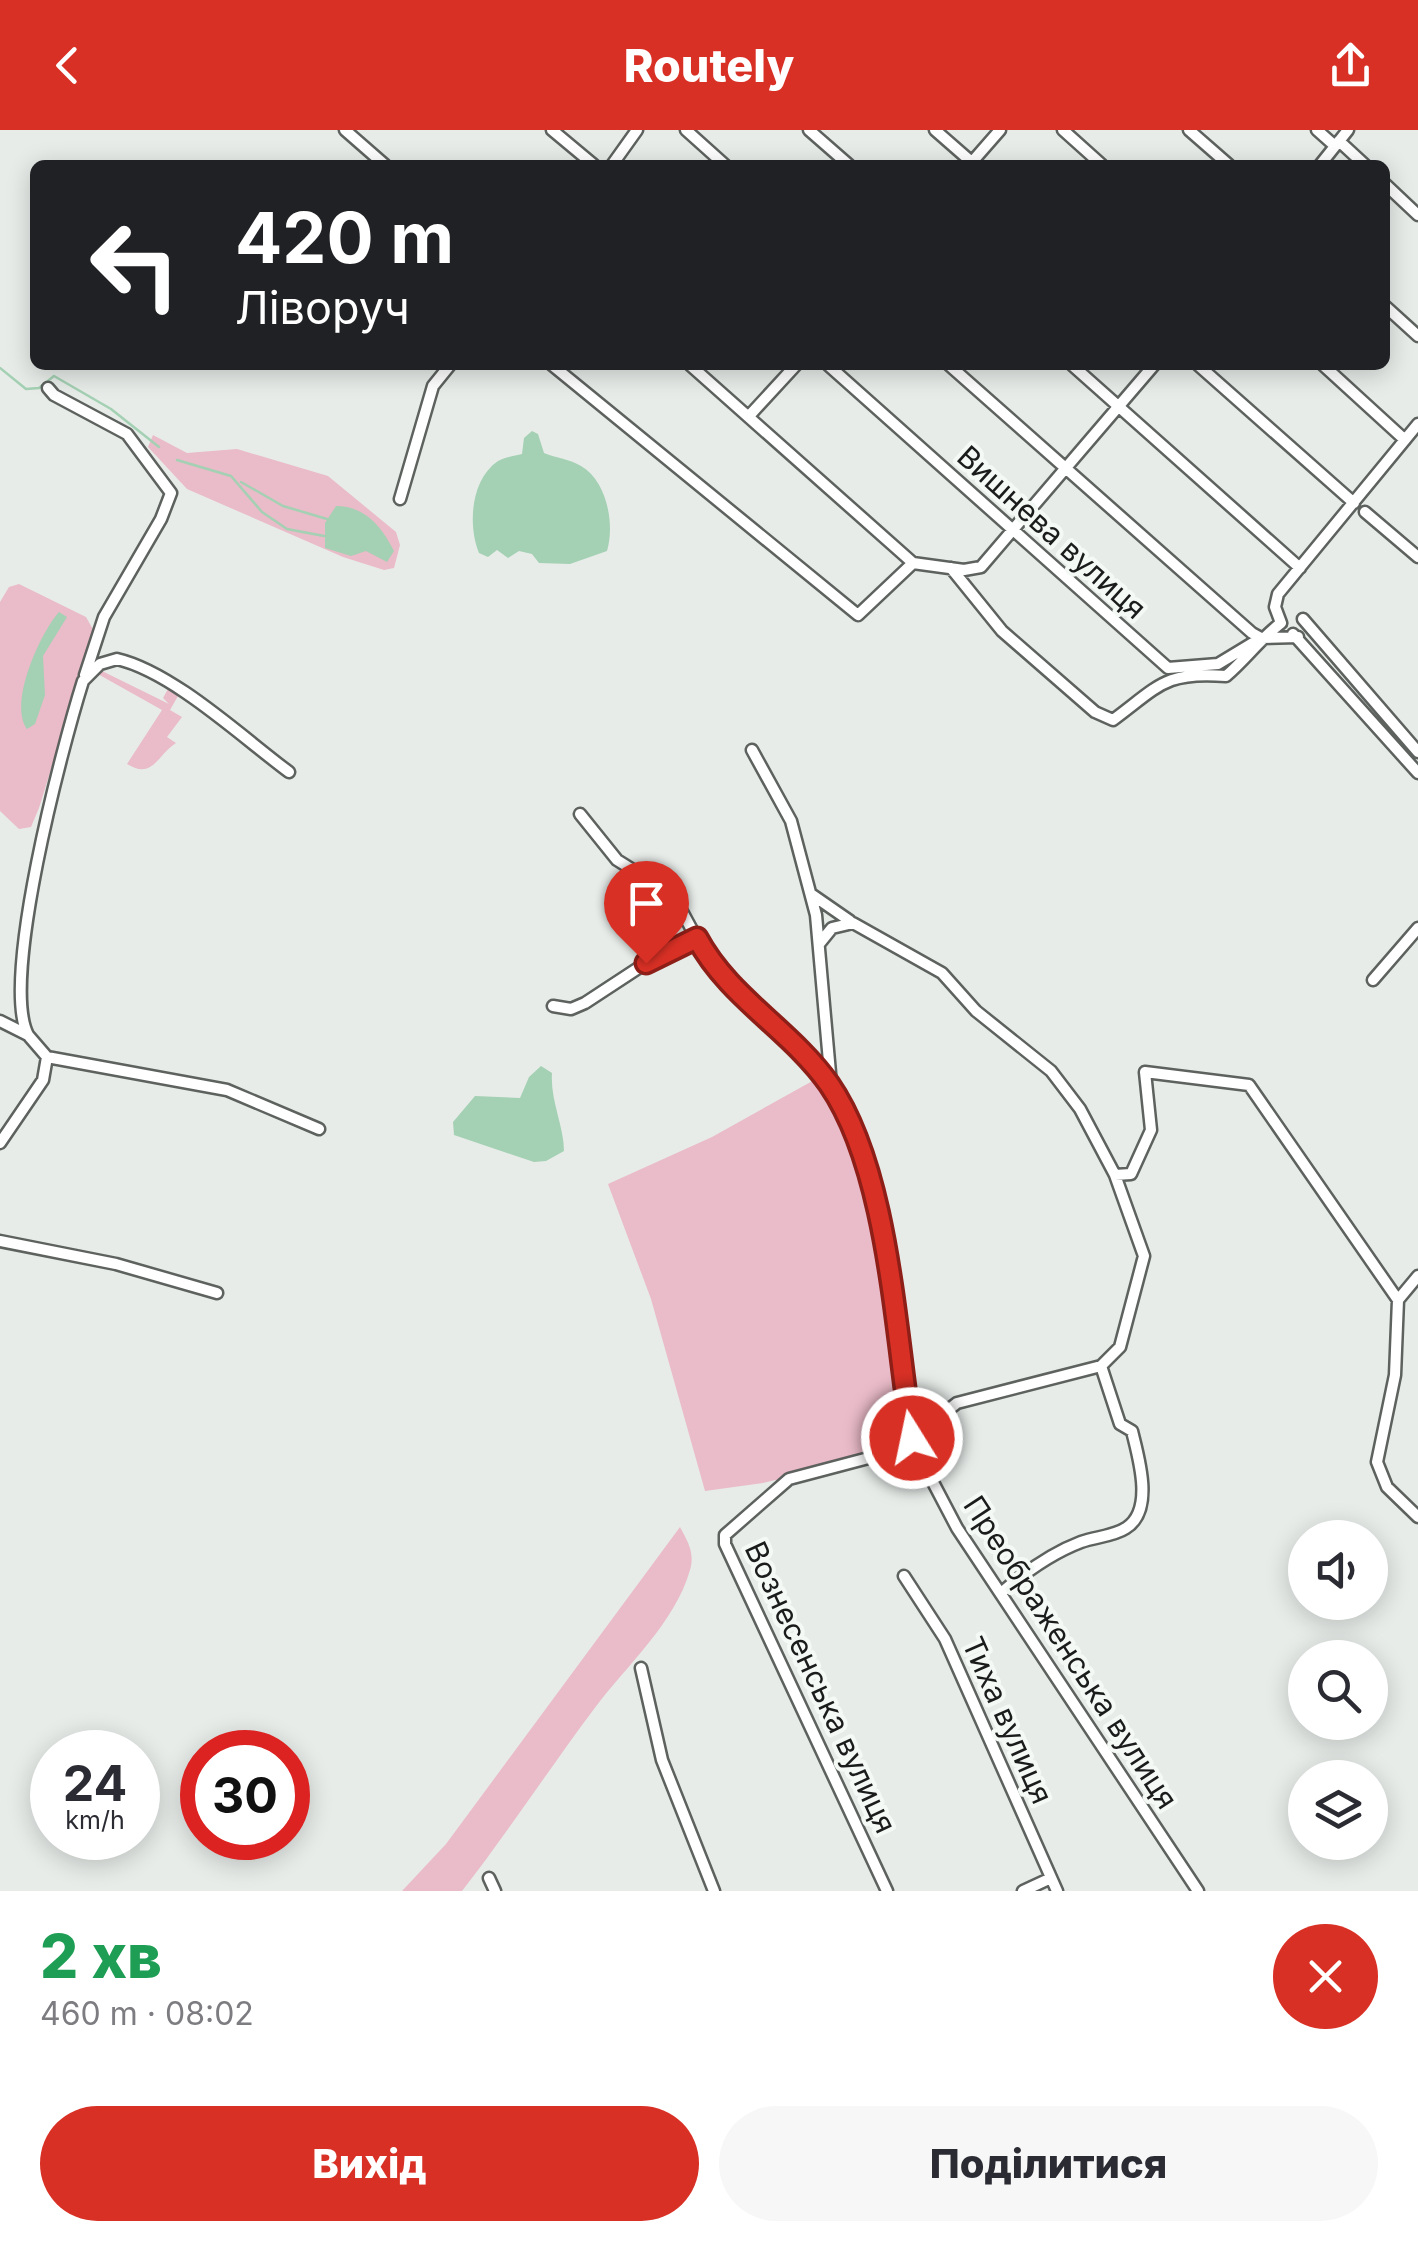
<!DOCTYPE html>
<html lang="uk">
<head>
<meta charset="utf-8">
<style>
	body { margin:0; font-family:Inter,sans-serif; background:#f7f7f7; color:#2b2b33; height:100vh; display:flex; flex-direction:column; font-size:38px; white-space:nowrap }
	* { box-sizing:border-box; margin:0 }
	p { font-size:32px; color:#7c7c81 }
	.icon { flex:none; width:55px; height:55px; fill:none; stroke:currentColor; stroke-width:2; stroke-linecap:round; stroke-linejoin:round }
	.map { position:relative; height:1761px; overflow:hidden }
	.side { display:flex; flex-direction:column; background:#fff; flex:1 }
	.side>* { flex:none }
	.hud { position:absolute; left:30px; top:30px; width:1360px; height:210px; border-radius:15px; box-shadow:0 5px 25px #0003; background:#202124; color:#fff; overflow:hidden }
	.controls { position:absolute; left:1288px; top:1390px; display:grid; gap:20px }
	.controls a { display:grid; place-items:center; width:100px; height:100px; border-radius:50%; background:#fff; box-shadow:0 5px 25px #0003; font-size:50px }
	.speed { position:absolute; left:30px; top:1600px; display:flex; gap:20px; font-size:50px; font-weight:700; text-align:center }
	.speed>* { display:grid; place-content:center; width:130px; height:130px; border-radius:50%; background:#fff; box-shadow:0 5px 25px #0003; line-height:1 }
	.speed small { font-size:25px; font-weight:400 }
	.speed .limit { border:15px solid #d22; background:#fff; color:#111 }
	.pin { position:absolute; display:grid; place-items:center; width:85px; height:85px; color:#fff; margin:-102px -42px; border-radius:50% 50% 50% 0; rotate:-45deg; box-shadow:0 0 10px #0007 }
	.pin .icon { rotate:45deg }
	.me { position:absolute; width:110px; margin:-55px; rotate:350deg; stroke-linejoin:round; filter:drop-shadow(0 0 8px #0008) }
	.turn { display:flex; align-items:center; gap:35px; height:210px; padding:0 40px; font-size:45px }
	.turn .icon { width:130px; height:130px; stroke-width:2.5 }
	.turn b { display:block; font-size:70px; line-height:85px }
	.round { display:grid; place-items:center; flex:none; width:105px; height:105px; border-radius:52px; background:#f7f7f7 }
	.overview { display:flex; align-items:center; justify-content:space-between; height:170px; padding:0 40px }
	h1 { font-size:60px; font-weight:800; line-height:75px; color:#1e9e55 }
	.primary-button { display:flex; gap:20px; margin-top:auto; padding:20px 40px }
	.primary-button a { flex:1; height:115px; border-radius:60px; background:#d93025; color:#fff; font-size:40px; font-weight:800; line-height:115px; text-align:center }
	.primary-button a+a { background:#f7f7f7; color:#2b2b33 }
	header { display:flex; justify-content:space-between; align-items:center; height:130px; padding:0 40px; background:#d93025; color:#fff; font-size:45px; font-weight:800 }
	.map>svg:first-child { display:block }
	.green { fill:#eabbc9 }
	.water { fill:#a4d0b3 }
	.lines { fill:none; stroke-linecap:round; stroke-linejoin:round }
	.stream { stroke:#a4d0b3; stroke-width:2.5 }
	.minor-casing { stroke:#5e625f; stroke-width:15 }
	.minor { stroke:#fff; stroke-width:10 }
	.route-casing { stroke:#8d1f18; stroke-width:25 }
	.route { stroke:#d93025; stroke-width:18 }
	.labels { text-anchor:middle; dominant-baseline:central; stroke-width:8; stroke-linejoin:round; paint-order:stroke }
	.street-label { font-size:30px; fill:#1a1c1b; stroke:#f5f9f6 }
</style>
</head>
<body>
<header><svg class="icon" aria-label="back" viewBox="0 0 24 24"><path d="M15 5l-7 7 7 7"/></svg>Routely<svg class="icon" aria-label="share" viewBox="0 0 24 24"><path d="M12 15V3M7 8l5-5 5 5M5 13v7h14v-7"/></svg></header>
<div class="map">
<svg width="1418" height="1761" viewBox="0 0 1418 1761">
	<rect width="100%" height="100%" fill="#e7ece9"/>
	<path class="green" d="M153,305l34,18 50,-4 91,27 68,56 4,13 -6,23 -10,2 -41,-13 -156,-68 -39,-42z
		M19,454l67,33 8,14 -55,177 -8,19 -12,2 -19,-18v-209l9,-15z
		M100,540l69,34 -6,-6 5,-9 10,7 -8,14 12,7 -15,20 9,6c-19,12 -23,37 -49,21l35,-54 -66,-37z
		M816,949l28,45 27,82 35,243 -143,34 -58,8 -54,-192 -43,-115 104,-47z
		M680,1397c8,15 15,26 10,43 -15,53 -64,96 -96,139 -45,60 -86,123 -132,182h-60l44,-47z"/>
	<path class="water" d="M532,301l6,3 6,19c12,5 26,6 37,13 26,15 34,58 26,85l-37,13 -31,-1 -7,-9 -13,-3 -11,7 -11,-8 -9,7 -9,-4c-11,-27 -9,-73 19,-92 7,-4 17,-5 24,-7l2,-16z
		M336,376c29,0 46,21 58,45l-7,11 -21,-11 -15,5 -26,-8v-25z
		M59,482l8,5 -24,39 2,39 -10,29 -8,5c-19,-25 13,-96 32,-117z
		M541,936l11,7c-2,27 12,53 12,78l-18,10 -12,1 -80,-27 -1,-13 22,-26 45,2 9,-21z"/>
	<g class="lines">
		<path class="stream" d="M0,238l26,21 13,-1 15,-12 57,33 48,38
			M177,330l54,16 31,36 25,17 37,7
			M241,352l42,24 44,13"/>
		<g class="minor-casing">
			<path id="minor" d="M345,0l40,35
				M552,0l42,35
				M686,0l39,35
				M809,0l40,35
				M935,0l40,35
				M1063,0l39,35
				M1189,0l40,35
				M1317,0l18,16
				M1339,11l26,24
				M972,32l28,-32
				M612,35l25,-35
				M1320,35l28,-35
				M1385,54l33,31
				M1385,176l33,30
				M552,235l306,250 55,-52 51,7 17,-3 173,-202
				M690,235l223,198
				M828,235l340,303 50,-4 43,-26
				M949,235l303,268 9,5 37,-1
				M1072,235l228,203
				M1198,235l156,138
				M1323,235l82,75
				M48,258l6,7 73,39 44,59 -10,26 -57,98 -19,58
				M749,286l47,-51
				M400,369l33,-113 17,-21
				M1365,382l53,45
				M951,438l51,63 93,81 18,8c46,-34 52,-49 113,-44 20,-17 34,-37 55,-53l-6,-16 3,-13 140,-170
				M1303,489l115,133
				M1293,504l125,139
				M752,620l39,71 25,94 15,169
				M580,684l37,46 56,35 38,70 100,94 28,41 17,34 23,90 35,222 43,82 241,363
				M811,764l39,27
				M819,814l13,-16 21,-5 89,50 34,38 75,60 29,38 35,66 16,-1 20,-44 -6,-58 104,13 149,215 -3,75 -18,87 10,25 31,30
				M1373,850l45,-52
				M553,876l18,3 14,-6 61,-40 51,-25
				M0,891l28,14 19,22 180,33 92,39
				M28,905c-28,-54 34,-287 55,-354l17,-17 17,-5c56,13 126,79 172,113
				M0,1013l43,-63 4,-23
				M0,1111l116,23 101,29
				M1398,1170l20,-24
				M912,1308l45,-35 144,-37 19,-19 24,-91 -29,-81
				M904,1446l41,63 112,252
				M1001,1463c23,-20 51,-40 80,-51 14,-5 33,-6 45,-14 29,-18 12,-72 6,-97l-12,-7 -19,-58
				M641,1538l21,92 52,131
				M489,1748l6,13
				M887,1761l-162,-347v-9l64,-56 125,-33
				M1023,1761l28,-13"/>
		</g>
		<use href="#minor" class="minor"/>
	</g>
	<g class="lines">
		<g class="route-casing">
			<path id="route" d="M646,833l51,-25c32,60 93,91 132,146 60,87 66,249 83,354"/>
		</g>
		<use href="#route" class="route"/>
	</g>
	<g class="labels">
		<g class="street-label">
			<text transform="translate(1052 402) rotate(42)">Вишнева вулиця</text>
			<text transform="translate(1071 1522) rotate(57)">Преображенська вулиця</text>
			<text transform="translate(821 1557) rotate(65)">Вознесенська вулиця</text>
			<text transform="translate(1008 1590) rotate(66)">Тиха вулиця</text>
		</g>
	</g>
</svg>
<div class="controls">
<a><svg class="icon" aria-label="sound" viewBox="0 0 24 24"><path d="M4 9h4l5-4v14l-5-4H4zM17 9q2 3 0 6"/></svg></a>
<a><svg class="icon" aria-label="search" viewBox="0 0 24 24"><circle cx="10" cy="10" r="6"/><path d="M15 15l6 6"/></svg></a>
<a><svg class="icon" aria-label="layers" viewBox="0 0 24 24"><path d="M12 4l9 5-9 5-9-5zM3 14l9 5 9-5"/></svg></a>
</div>
<div class="speed"><div>24<small>km/h</small></div><div class="limit">30</div></div>
<div class="pin" style="left:646px;top:833px;background:#d93025"><svg class="icon" aria-label="arrive" viewBox="0 0 24 24"><path d="M6 21V4h12l-3 4 3 4H6"/></svg></div>
<svg class="me" style="left:912px;top:1308px" viewBox="-20 -20 40 40"><circle r="17" fill="#d93025" stroke="#fff" stroke-width="3"/><path d="M0-11L8 9 0 5-8 9z" fill="#fff"/></svg>
<div class="hud">
<div class="turn"><svg class="icon" aria-label="left" viewBox="0 0 24 24"><path d="M17 20v-9H6M10 6l-5 5 5 5"/></svg><div><b>420 m</b>Ліворуч</div></div>
</div>
</div>
<section class="side">
<div class="overview"><div><h1>2 хв</h1><p>460 m · 08:02</p></div><a class="round" style="background:#d93025;color:#fff"><svg class="icon" aria-label="close" viewBox="0 0 24 24"><path d="M6 6l12 12M18 6L6 18"/></svg></a></div>
<div class="primary-button"><a>Вихід</a><a>Поділитися</a></div>
</section>
</body>
</html>
